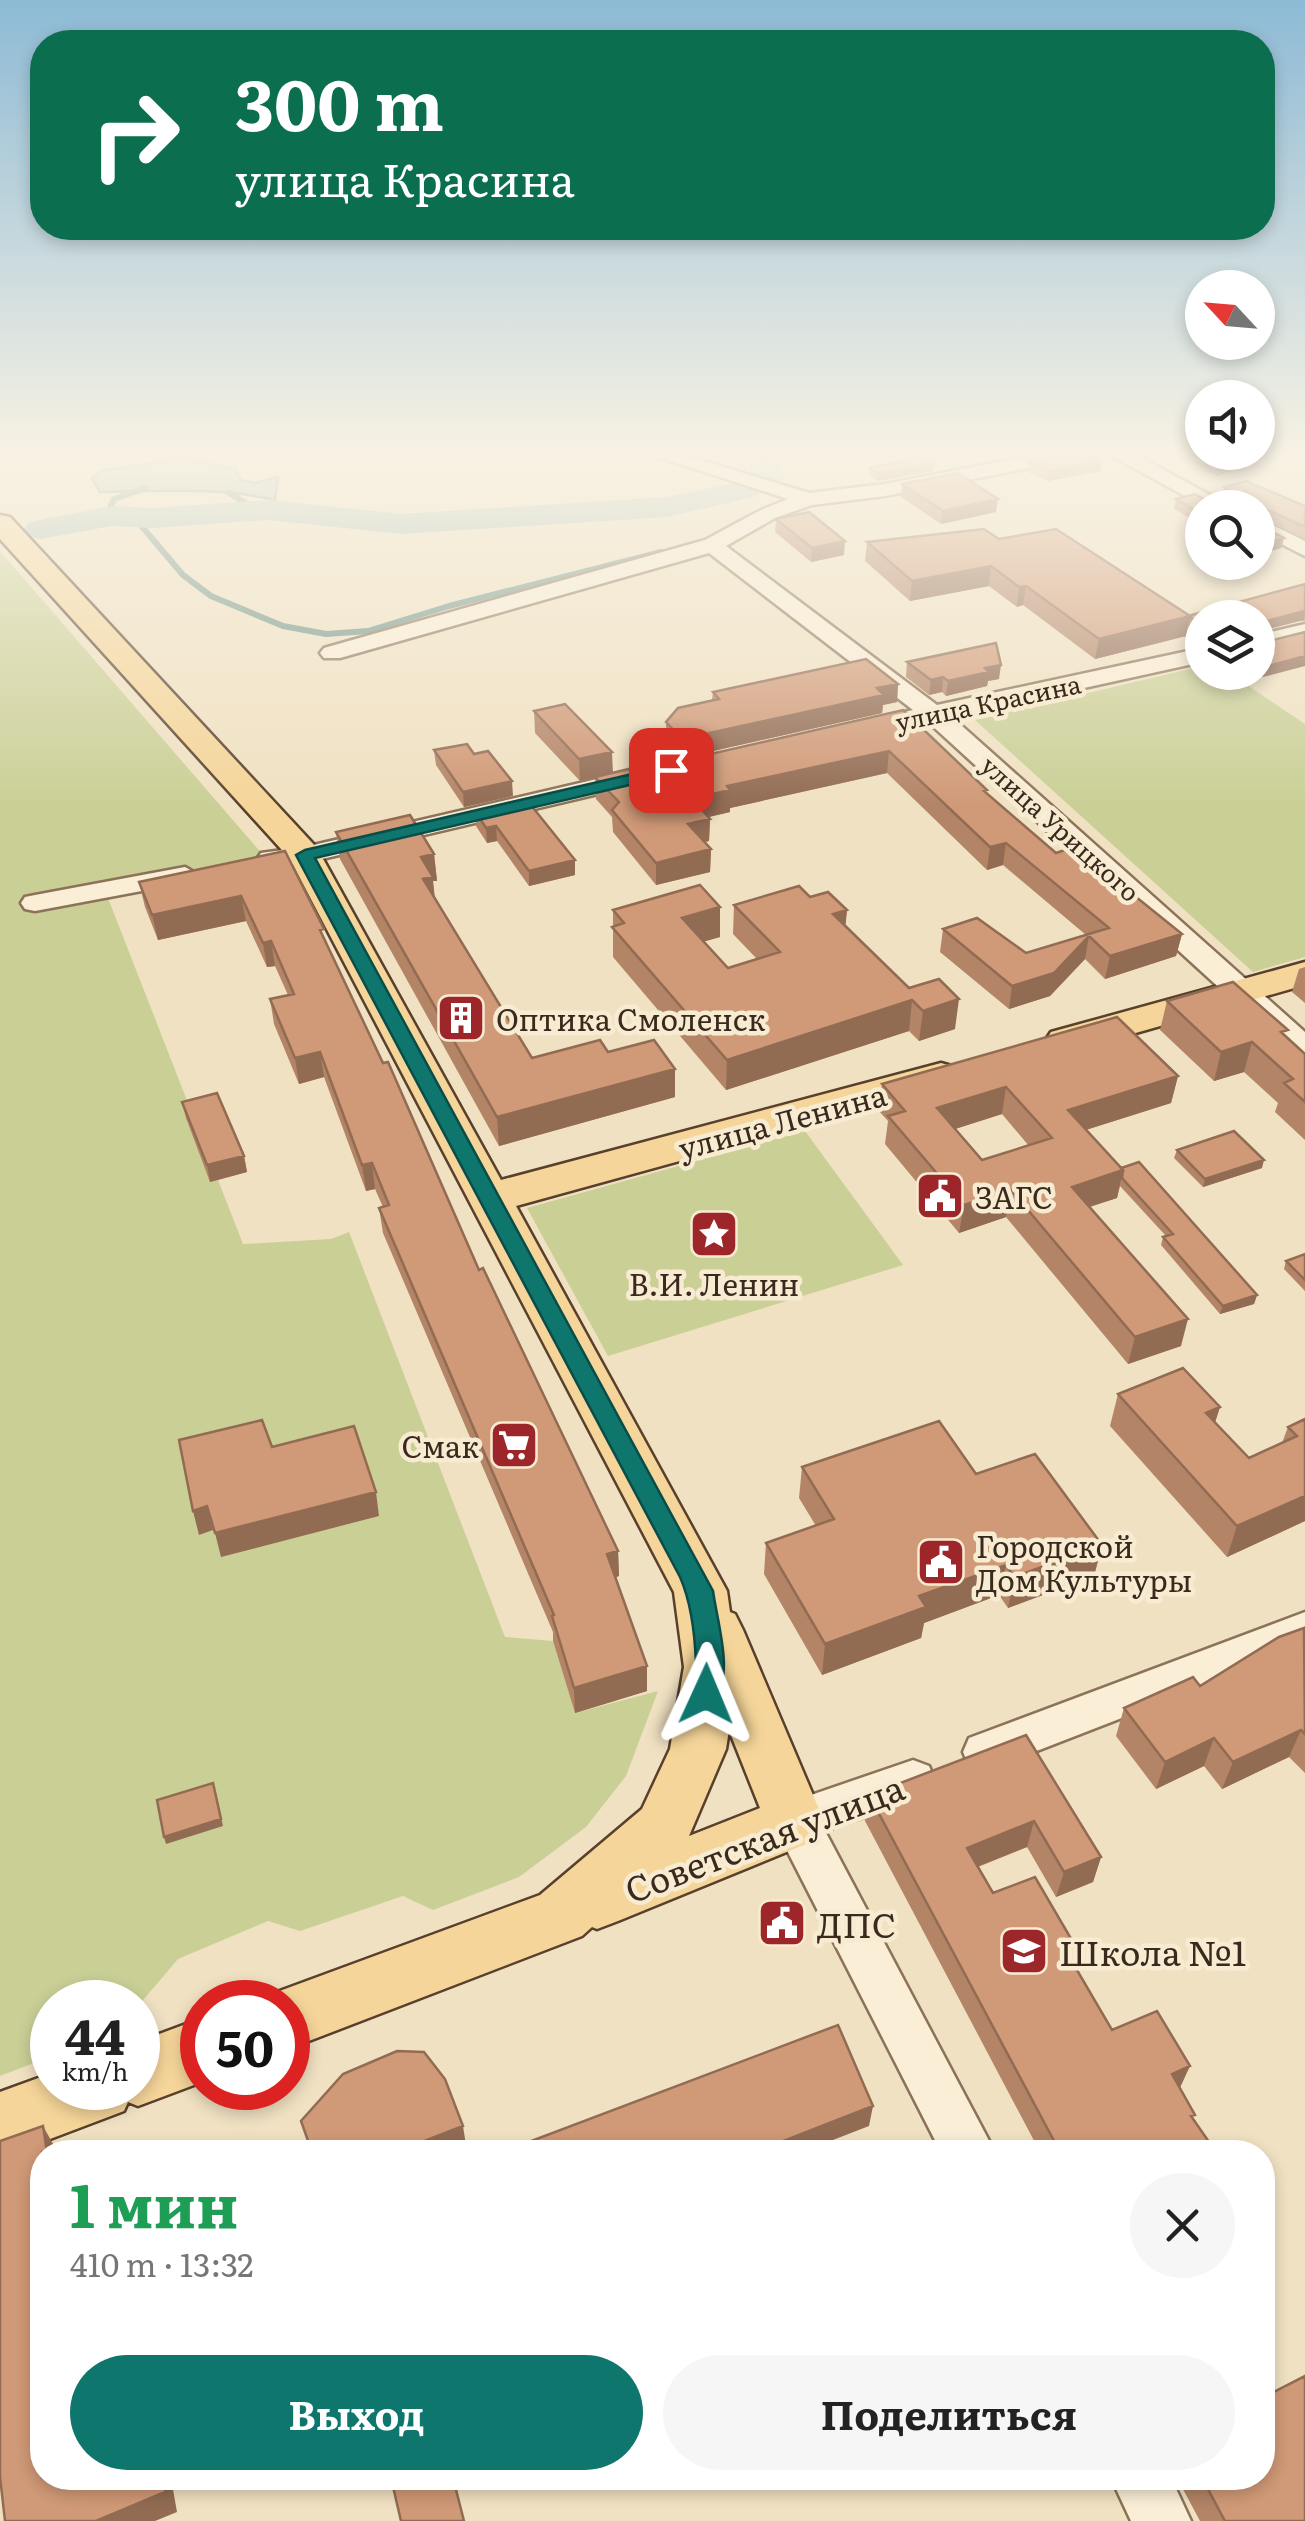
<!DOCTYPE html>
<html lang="ru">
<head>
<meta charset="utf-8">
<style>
	body { margin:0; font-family:Literata,serif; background:#f6f6f6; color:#222; height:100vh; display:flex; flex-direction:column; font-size:38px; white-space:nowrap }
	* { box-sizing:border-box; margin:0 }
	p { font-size:32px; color:#767676 }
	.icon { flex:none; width:55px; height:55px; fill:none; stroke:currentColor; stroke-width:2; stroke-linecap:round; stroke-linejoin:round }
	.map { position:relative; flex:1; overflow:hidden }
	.side { position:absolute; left:30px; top:2140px; width:1245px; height:350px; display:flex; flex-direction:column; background:#fff; border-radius:40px; box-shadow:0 5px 15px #0003 }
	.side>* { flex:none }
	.top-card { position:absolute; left:30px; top:30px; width:1245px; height:210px; border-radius:40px; box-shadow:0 5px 15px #0003; background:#0b6e4f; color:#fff; overflow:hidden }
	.needle { width:65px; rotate:296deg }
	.controls { position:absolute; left:1185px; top:270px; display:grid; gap:20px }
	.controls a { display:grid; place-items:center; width:90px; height:90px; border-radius:50%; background:#fff; box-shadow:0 5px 15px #0003; font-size:50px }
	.speed { position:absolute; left:30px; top:1980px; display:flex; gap:20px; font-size:50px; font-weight:700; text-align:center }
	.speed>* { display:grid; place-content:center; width:130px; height:130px; border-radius:50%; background:#fff; box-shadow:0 5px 15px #0003; line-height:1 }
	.speed small { font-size:25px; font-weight:400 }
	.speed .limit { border:15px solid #d22; background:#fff; color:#111 }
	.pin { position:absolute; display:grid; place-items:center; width:85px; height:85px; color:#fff; margin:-42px; border-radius:20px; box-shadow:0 5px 15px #0006 }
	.me { position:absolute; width:110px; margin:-55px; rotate:1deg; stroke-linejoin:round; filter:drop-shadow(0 0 8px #0008) }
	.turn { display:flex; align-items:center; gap:35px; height:210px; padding:0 40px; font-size:45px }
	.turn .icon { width:130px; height:130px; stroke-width:2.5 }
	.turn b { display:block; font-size:70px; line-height:85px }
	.round { display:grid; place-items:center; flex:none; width:105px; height:105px; border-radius:52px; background:#f6f6f6 }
	.headline { display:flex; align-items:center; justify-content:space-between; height:170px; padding:0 40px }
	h1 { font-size:60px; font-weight:700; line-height:75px; color:#1e9e55 }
	.cta { display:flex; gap:20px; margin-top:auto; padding:20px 40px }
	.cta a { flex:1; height:115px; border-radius:60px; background:#0f766e; color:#fff; font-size:40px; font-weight:700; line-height:115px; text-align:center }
	.cta a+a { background:#f6f6f6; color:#222 }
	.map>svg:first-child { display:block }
	.green { fill:#cacf96 }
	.water { fill:#a5c2b9; stroke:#6b9187; stroke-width:2.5 }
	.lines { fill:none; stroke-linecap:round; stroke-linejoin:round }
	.stream { stroke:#6b9187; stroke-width:6 }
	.river { fill:#a5c2b9; fill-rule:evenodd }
	.minor-casing { stroke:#8b7258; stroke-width:5 }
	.major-casing { stroke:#58402d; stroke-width:5 }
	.minor { fill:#faeed6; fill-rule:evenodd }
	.major { fill:#f5d599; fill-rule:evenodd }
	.wall { fill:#b38466; fill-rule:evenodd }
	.shaded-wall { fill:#926b53 }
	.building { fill:#d09977; stroke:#926b53; stroke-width:2.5; fill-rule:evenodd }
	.route { fill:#0f766e; stroke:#0a4d48; stroke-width:2.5 }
	.labels { text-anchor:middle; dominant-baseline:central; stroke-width:9; stroke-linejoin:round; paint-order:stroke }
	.far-street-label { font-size:25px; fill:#3a2a1d; stroke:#f7ebd2 }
	.poi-label { font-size:30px; fill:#3a2a1d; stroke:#f7ebd2; text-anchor:start }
	.street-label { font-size:30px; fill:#3a2a1d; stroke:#f7ebd2 }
	.near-street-label { font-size:35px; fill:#3a2a1d; stroke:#f7ebd2 }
	.near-poi-label { font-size:35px; fill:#3a2a1d; stroke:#f7ebd2; text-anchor:start }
</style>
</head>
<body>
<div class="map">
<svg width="1305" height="2521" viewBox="0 0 1305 2521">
	<rect width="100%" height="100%" fill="#f0e1c2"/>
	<path class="green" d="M0,551l264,305 -158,37 137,351 88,-5 18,-7 156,405 48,4 22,72 83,-22 -32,85 -40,51 -67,50 -86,33 -30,-14 -103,35 -32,-10 -90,38 -40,47v-4h-86v54l-52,20z
		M1202,666v6l27,1 76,51v233l-52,15 -278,-252z
		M805,1131l98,134 -295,91 -81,-148z"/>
	<path class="water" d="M174,459l23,1 39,10 5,10 13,3 24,-6 -3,23c-58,-13 -117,-9 -175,-8l-8,-14 10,-7z"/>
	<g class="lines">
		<path class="stream" d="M229,493l30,18
			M133,516l50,59 28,21 72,30 43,8 42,-3 81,-25 212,-54
			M106,517l8,-18 32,-11"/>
		<path class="river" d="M748,456h31l5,22 -5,7 -25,12 -87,20 -265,17 -135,-14 -114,8 -41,-2 -71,13 -12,-3 -5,-7 5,-7 83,-16 41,2 114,-8 135,14 265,-17 66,-14 18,-9z"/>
		<g class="minor-casing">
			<path id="minor" d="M655,456h32l122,37 76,-9 144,-28h42l-10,6 -176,34 -73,9 -37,13 -49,28 211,159 265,-57v14l-250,55 353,315v27l-11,-3 -366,-334 -62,13 -9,-2 -3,-5 3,-5 56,-13 -204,-157 -369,105h-16l-4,-5 4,-5 381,-108 56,-30 27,-11z
				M1112,456h26l96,52h-27z
				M1258,518l47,23v15l-47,-24z
				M1305,624v14l-47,11v-14z
				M640,769l9,3 4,5 -4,5 -344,81 -34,4 -14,-8 4,-6 44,-6z
				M185,867l14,8 -4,6 -160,30 -10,-2 -4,-6 4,-6 10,-2z
				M1305,1612v35l-320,124 -16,-5 -6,-14 6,-14z
				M913,1760l16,6 6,14 -6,14 -104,37 170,321h-54l-169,-331 7,-15z
				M1111,2478h60l20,43h-60z"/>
		</g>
		<g class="major-casing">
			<path id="major" d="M0,515l10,2 307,331 184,332 440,-117 14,4 6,9 -6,9 -439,121 211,385 3,21 5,2 8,16 81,191 -8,19 -198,81 -21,8 -5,-2 -10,9 -294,113v-47h-25l3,-6 274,-101 102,-86 28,-60 14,-82 -10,-75 -384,-733 -290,-320zM729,1730l31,78 -71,28 37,-87z
				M1305,962v23l-240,68 -14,-3 -6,-9 6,-9z
				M202,2018v64l-64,24 -10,-4 -4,9 -124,47v-66l52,-19v15h86v-46z"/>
		</g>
		<use href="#minor" class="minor"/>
		<use href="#major" class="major"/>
	</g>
	<path class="wall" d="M1178,456h85l-1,3 -45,17z
		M1102,461l-2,10 -52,10 -20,-9 1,-10z
		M934,464l-1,7 -55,10 -9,-6 1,-7z
		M902,484l94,28 -55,12 -40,-27z
		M1224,487l81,19v32l-47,-21 1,8 25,13 -3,10 -23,7v-47h-56v17l-28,-16 2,-10 54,3 -8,-5z
		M776,519l68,36 -33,7 -36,-30z
		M999,539l191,77 115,-32v37l-103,-3v19l-14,-10 -2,9 -91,23 -72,-54 -6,2 -28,-21 -79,15 -45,-40 2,-19z
		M1305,632l-42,45 -7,-5 2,-32 3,3z
		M907,662l92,17 -11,2 -1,5 -41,10 -4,-4 -13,3 -23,-18z
		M898,684l-1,18 -14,3 -1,8 -200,45 -16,-18v-18l46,-22 1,-8z
		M903,710l84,83 69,60 126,81 -6,22 -71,23 -20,-20 -35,37 -41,13 -69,-57 3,-23 83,24 60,-18 -83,-70 -16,5 -100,-97 -157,35v4l-22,5 2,2 -1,22 -5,1 7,7 -1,23 -54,13 -43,-53 -1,-15 -16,-18 -1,-21 -15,3 -45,-48 -1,-22 79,62 19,-1z
		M434,750l40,4 39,42 -49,11 -28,-42z
		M475,811l100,64 -46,11 -32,-45 -10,2 -11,-17z
		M336,832l98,22 3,27h-4l2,17 97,160 76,-6 67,17v28l-176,49 -159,-287z
		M285,851l42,93 152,326 139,281 1,25 -3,1 31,114 -72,22 -22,-72v-9l-170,-399 -4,-25 4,-1 -8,-18 -9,2 -42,-114 -25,7 -25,-60 -4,-25 18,-4 -13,-29 -8,1 -21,-46 -88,19 -13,-33 -6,-25z
		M810,897l37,13 -2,16 64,62 46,41 -36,12 -10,-10 -183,59 -113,-133v-47l107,27 -16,4 24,27 29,-9 -24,-25 1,-29z
		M1305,967v36l-13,-11 7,-23z
		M1167,1001l119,36 19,17v86l-30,-28 3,-9 -34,-31 -30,9 -54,-51z
		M1178,1076l-7,27 -85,27 35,38 136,127 -3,9 -34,10 -59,-69 2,-8 3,-1 -46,-50 -3,12 -27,9 91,139 -53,18 -122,-147 -47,16 -74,-89 3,-23 -9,-10 3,-27zM1002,1114l27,32 -47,14 -27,-31z
		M182,1102l62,54 3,16 -37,10 -24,-64z
		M1177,1150l85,18 -59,19 -29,-29z
		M1305,1254v37l-21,-22 2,-8z
		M1118,1394l102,13 -5,15 34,36 33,-15 6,-16 17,-8v102l-78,36 -117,-131z
		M802,1467l174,7 126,71 -8,31 -86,32 -9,-13 -75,28 -3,15 -99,37 -58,-101 2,-31 50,-17 -17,-28z
		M1305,1628v145l-16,-16 -67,32 -18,-23 -48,23 -40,-53 8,-28 76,-22z
		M1026,1735l75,122 -8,25 -37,15 -29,-50 -49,20 15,26 72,57 47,80 68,58 13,31 23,33h-176l-175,-331 4,-26z
		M1177,2478h85l43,43h-105z"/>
	<path class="shaded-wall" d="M1248,456h15l-1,3 -45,17 2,-9z
		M1102,461l-2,10 -52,10 1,-10z
		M934,464l-1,7 -55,10 1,-7z
		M998,499l-2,13 -55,12 2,-13z
		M1284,538l-3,10 -23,7 2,-10z
		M845,541l-1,14 -33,7 1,-14z
		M991,566l-2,20 -79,15 2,-20z
		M1026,586l-3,19 -6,2 2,-20z
		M1305,611l-1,9 -46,12v-9z
		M1190,616l-4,20 -91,23 4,-20z
		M1305,656v10l-42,11 2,-10z
		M1001,665l-2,14 -11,2 -1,5 -41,10 2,-15 37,-13z
		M943,677l-1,15 -13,3 2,-15z
		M898,684l-1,18 -14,3 -1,8 -200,45v-19z
		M889,751l-2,22 -157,35v4l-38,9v-22l35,-13z
		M612,752l1,22 -33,7 -1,-22z
		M512,781l1,15 -49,11 -1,-15z
		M710,819l-1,22 -21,5v-22z
		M496,826l1,15 -10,2 -1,-15z
		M1006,843l-3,22 -16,5 3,-23z
		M711,849l-1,23 -54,13v-22z
		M434,854l3,27h-4l2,23 -9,2 -5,-49z
		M575,860v15l-46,11v-15z
		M241,896l5,25 -88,19 -6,-25z
		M720,907v30l-38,11v-30z
		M847,910l-3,30 -11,-26z
		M1182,934l-6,22 -71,23 5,-23z
		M1089,936l-4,23 -35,37 -41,13 3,-23z
		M271,941l4,25 -8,1 -4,-24z
		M959,999l-4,30 -36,12 4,-30z
		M912,1000l-3,31 -183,59 1,-30z
		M1252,1042l-8,30 -30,9 7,-29z
		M320,1052l4,25 -25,7 -4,-26z
		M675,1069v28l-176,49 -2,-29z
		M1178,1076l-7,27 -108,34 5,-27z
		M1006,1087l-4,27 -69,22 4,-28z
		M244,1156l3,16 -37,10 -3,-17z
		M1264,1160l-2,8 -59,19 2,-8z
		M372,1163l3,26 -9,2 -4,-26z
		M1123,1170l-6,28 -51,16 6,-27z
		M1011,1190l-5,27 -47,16 5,-28z
		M1257,1295l-3,9 -34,10 3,-8z
		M1188,1319l-7,27 -53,18 7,-27z
		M1220,1407l-10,31 -4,-25z
		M376,1492l3,24 -158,41 -6,-24z
		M1305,1496v25l-78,36 10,-31z
		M207,1506l6,24 -14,5 -6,-24z
		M1102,1545l-8,31 -86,32 6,-31z
		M618,1551l1,25 -11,4 -1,-26z
		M1006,1565l-7,30 -75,28 -3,15 -99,37 3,-31 94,-48z
		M647,1666v25l-72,22 -1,-25z
		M1301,1730l-12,27 -67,32 11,-27z
		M1214,1738l-10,28 -48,23 9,-27z
		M215,1791l8,35 -57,18 -2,-7z
		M1034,1821l-7,26 -66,26 6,-25z
		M1101,1857l-8,25 -37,15 8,-25z
		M1070,1937l-8,25 -2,-21z
		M1190,2066l-11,24 -7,-16z
		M873,2106l-4,20 -67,26h-47z
		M43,2126l14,25v1h-10z
		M463,2126l3,19 -18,7h-52z
		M162,2478h9l6,34 -22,9h-59z"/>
	<path class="building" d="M1058,456h37l7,5 -53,10 -20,-9z
		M1197,456h51l-29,11z
		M922,457l12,7 -55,10 -9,-6z
		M958,473l40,26 -55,12 -41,-27z
		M1246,481l59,25v21l-48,-22v3h-55v6l-26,-15 19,-5 14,8h27l2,-7 -14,-8z
		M1258,508l1,17 25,13 -24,7 -2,-2z
		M809,512l36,29 -33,7 -36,-29z
		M984,529l15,10 57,-10 134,87 -91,23 -73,-53 -7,1 -28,-21 -79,15 -45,-39z
		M1305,584v27l-47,12v-5h-56v7l-14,-9z
		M1305,632v24l-40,11 -7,-6v-21l3,3z
		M996,643l5,22 -16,3 4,4 -41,9 -5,-4 -12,3 -24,-18z
		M866,659l32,25 -21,4 7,7 -202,44 -16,-17 12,-14 41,-9 -6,-7z
		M565,704l47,48 -33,7 -45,-48z
		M903,710l84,80 -3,1 72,62 18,-6 108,87 -72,22 -21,-20 -35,37 -42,13 -69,-57 34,-11 49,35 83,-25 -103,-85 -16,4 -101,-96 -162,35 3,4 -38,9 18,20 -22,5 23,25 -55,14 -44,-53 7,-8 -24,-25 34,-8 3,3z
		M467,744l7,10 14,-3 24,30 -49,11 -29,-42z
		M526,799l49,61 -46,11 -33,-45 -10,2 -11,-17z
		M410,815l24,39 -13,3 12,20 -10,2 109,179 68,-18 8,12 46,-12 21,29 -178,48 -161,-285z
		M285,851l39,78 -4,1 63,133 5,-1 91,208 4,-2 135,283 -11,3 40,112 -73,22 -22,-72 2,-1 -175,-407 10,-3 -17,-42 -10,2 -42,-113 -25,6 -25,-59 24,-5 -23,-53 -8,2 -22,-47 -89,19 -13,-33z
		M700,885l20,22 -38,11 46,50 52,-16 -46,-47 65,-19 11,11 18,-5 19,18 -14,4 76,74 30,-9 20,20 -36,12 -11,-11 -185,60 -115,-133 12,-4 -11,-13z
		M1233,982l55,48 -7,2 24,22v48l-21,-19 9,-4 -41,-37 -31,10 -54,-51z
		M1117,1017l61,59 -110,34 55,60 -51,17 116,132 -53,18 -124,-147 -47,15 -76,-89 17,-5 -23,-27zM1006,1087l46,51 -70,22 -45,-52z
		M217,1093l27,63 -37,9 -25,-63z
		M1234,1131l30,29 -59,19 -28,-29z
		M1139,1162l118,133 -34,11 -60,-69 10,-3 -51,-56 1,-8 -2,-2z
		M1305,1254v26l-19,-19z
		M1183,1368l37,39 -14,6 43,45 48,-22 -9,-9 17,-8v77l-68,30 -119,-132z
		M262,1420l10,27 82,-21 22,66 -161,41 -8,-27 -14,5 -14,-71z
		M939,1421l37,53 59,-20 67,91 -88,32 -8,-12 -87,31 7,11 -101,37 -59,-101 68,-24 -32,-52z
		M1304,1628l1,106 -4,-4 -68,32 -19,-24 -49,24 -41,-54 69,-31 7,9 79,-49z
		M1026,1735l75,122 -37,15 -30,-51 -67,27 26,45 42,-16 35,60 -10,4 52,89 45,-19 33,55 -18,8 23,41 -4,1 25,36h-156l-191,-357z
		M213,1783l8,36 -57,18 -7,-37z
		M838,2025l35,81 -118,46h-235l-2,-6z
		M397,2051l27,1 21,27 18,47 -67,26h-84l-11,-31 42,-47z
		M43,2126l4,26h-5v326h120l3,14 -69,29h-91l-5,-44v-336z
		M1305,2376v145h-80l-23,-43h60v-80z
		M391,2478h62l11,43h-63z"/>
	<linearGradient id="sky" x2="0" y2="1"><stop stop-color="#8dbad5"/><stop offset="0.56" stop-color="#f8f2e4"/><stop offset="1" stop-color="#f8f2e4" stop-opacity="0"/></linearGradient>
	<rect width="1305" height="809" fill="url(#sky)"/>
	<path class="route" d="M671,765l6,2v7l-362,84 398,733c5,35 20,78 3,112l-10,3 -9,-3c-7,-14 0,-25 -1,-39 -1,-28 -5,-62 -16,-87l-384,-722 9,-5z"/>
	<defs>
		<g id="building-square" transform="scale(2.5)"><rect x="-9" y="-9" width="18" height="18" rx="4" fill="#9d262a" stroke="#f7ebd2"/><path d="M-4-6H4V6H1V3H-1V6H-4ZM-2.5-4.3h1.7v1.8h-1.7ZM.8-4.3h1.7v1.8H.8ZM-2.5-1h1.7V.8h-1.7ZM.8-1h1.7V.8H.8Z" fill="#fff"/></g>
		<g id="civic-square" transform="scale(2.5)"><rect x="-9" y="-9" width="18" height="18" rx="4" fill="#9d262a" stroke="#f7ebd2"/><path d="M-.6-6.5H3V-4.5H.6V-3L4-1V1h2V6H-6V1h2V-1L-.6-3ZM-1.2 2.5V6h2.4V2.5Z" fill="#fff"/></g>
		<g id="sight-square" transform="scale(2.5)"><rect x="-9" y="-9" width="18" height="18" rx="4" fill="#9d262a" stroke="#f7ebd2"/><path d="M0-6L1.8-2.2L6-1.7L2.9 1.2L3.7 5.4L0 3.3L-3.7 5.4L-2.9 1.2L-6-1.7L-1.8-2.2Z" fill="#fff"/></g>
		<g id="supermarket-square" transform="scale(2.5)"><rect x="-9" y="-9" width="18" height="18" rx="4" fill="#9d262a" stroke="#f7ebd2"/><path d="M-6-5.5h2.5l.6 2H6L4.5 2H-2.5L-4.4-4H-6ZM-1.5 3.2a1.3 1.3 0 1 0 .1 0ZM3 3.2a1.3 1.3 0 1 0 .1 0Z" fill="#fff"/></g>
		<g id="school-square" transform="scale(2.5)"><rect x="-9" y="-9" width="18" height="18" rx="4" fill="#9d262a" stroke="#f7ebd2"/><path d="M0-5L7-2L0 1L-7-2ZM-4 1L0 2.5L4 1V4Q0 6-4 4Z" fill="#fff"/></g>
	</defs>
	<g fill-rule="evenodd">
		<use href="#building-square" x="461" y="1018"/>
		<use href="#civic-square" x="940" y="1196"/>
		<use href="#sight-square" x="714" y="1234"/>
		<use href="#supermarket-square" x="514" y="1445"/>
		<use href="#civic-square" x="941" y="1562"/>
		<use href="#civic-square" x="782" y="1923"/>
		<use href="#school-square" x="1024" y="1951"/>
	</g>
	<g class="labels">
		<g class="far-street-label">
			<text transform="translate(988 702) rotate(-12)">улица Красина</text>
			<text transform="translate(1061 828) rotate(42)">улица Урицкого</text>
		</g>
		<g class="poi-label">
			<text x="496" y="1018">Оптика Смоленск</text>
			<text x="975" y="1196">ЗАГС</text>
			<text x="714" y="1283" text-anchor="middle">В.И. Ленин</text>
			<text x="479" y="1445" text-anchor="end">Смак</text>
			<text x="976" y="1545">Городской<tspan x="976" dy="34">Дом Культуры</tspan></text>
		</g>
		<g class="street-label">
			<text transform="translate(782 1120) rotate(-15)">улица Ленина</text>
		</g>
		<g class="near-street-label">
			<text transform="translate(764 1837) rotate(-21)">Советская улица</text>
		</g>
		<g class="near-poi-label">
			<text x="817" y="1923">ДПС</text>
			<text x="1059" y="1951">Школа №1</text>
		</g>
	</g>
</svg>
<div class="controls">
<a><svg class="needle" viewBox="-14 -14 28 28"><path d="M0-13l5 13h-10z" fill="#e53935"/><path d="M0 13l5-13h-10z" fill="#767676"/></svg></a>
<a><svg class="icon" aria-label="sound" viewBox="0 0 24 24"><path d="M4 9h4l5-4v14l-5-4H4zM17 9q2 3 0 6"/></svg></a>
<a><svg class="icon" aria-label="search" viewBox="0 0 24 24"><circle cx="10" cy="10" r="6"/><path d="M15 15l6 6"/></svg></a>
<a><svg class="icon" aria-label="layers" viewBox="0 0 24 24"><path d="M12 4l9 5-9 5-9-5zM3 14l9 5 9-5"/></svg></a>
</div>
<div class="speed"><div>44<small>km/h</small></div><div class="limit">50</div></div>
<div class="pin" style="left:671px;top:770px;background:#d93025"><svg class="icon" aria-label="arrive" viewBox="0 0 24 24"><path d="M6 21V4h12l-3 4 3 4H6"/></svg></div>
<svg class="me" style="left:706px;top:1694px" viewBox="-20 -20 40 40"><path d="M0-17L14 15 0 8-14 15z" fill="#0f766e" stroke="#fff" stroke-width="4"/></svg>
<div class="top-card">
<div class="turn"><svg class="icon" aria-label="right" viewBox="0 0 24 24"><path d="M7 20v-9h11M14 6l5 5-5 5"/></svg><div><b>300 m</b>улица Красина</div></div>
</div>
<section class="side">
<div class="headline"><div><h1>1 мин</h1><p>410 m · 13:32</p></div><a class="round"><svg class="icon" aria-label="close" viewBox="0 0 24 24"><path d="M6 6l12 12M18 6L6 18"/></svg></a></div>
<div class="cta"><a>Выход</a><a>Поделиться</a></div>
</section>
</div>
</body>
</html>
